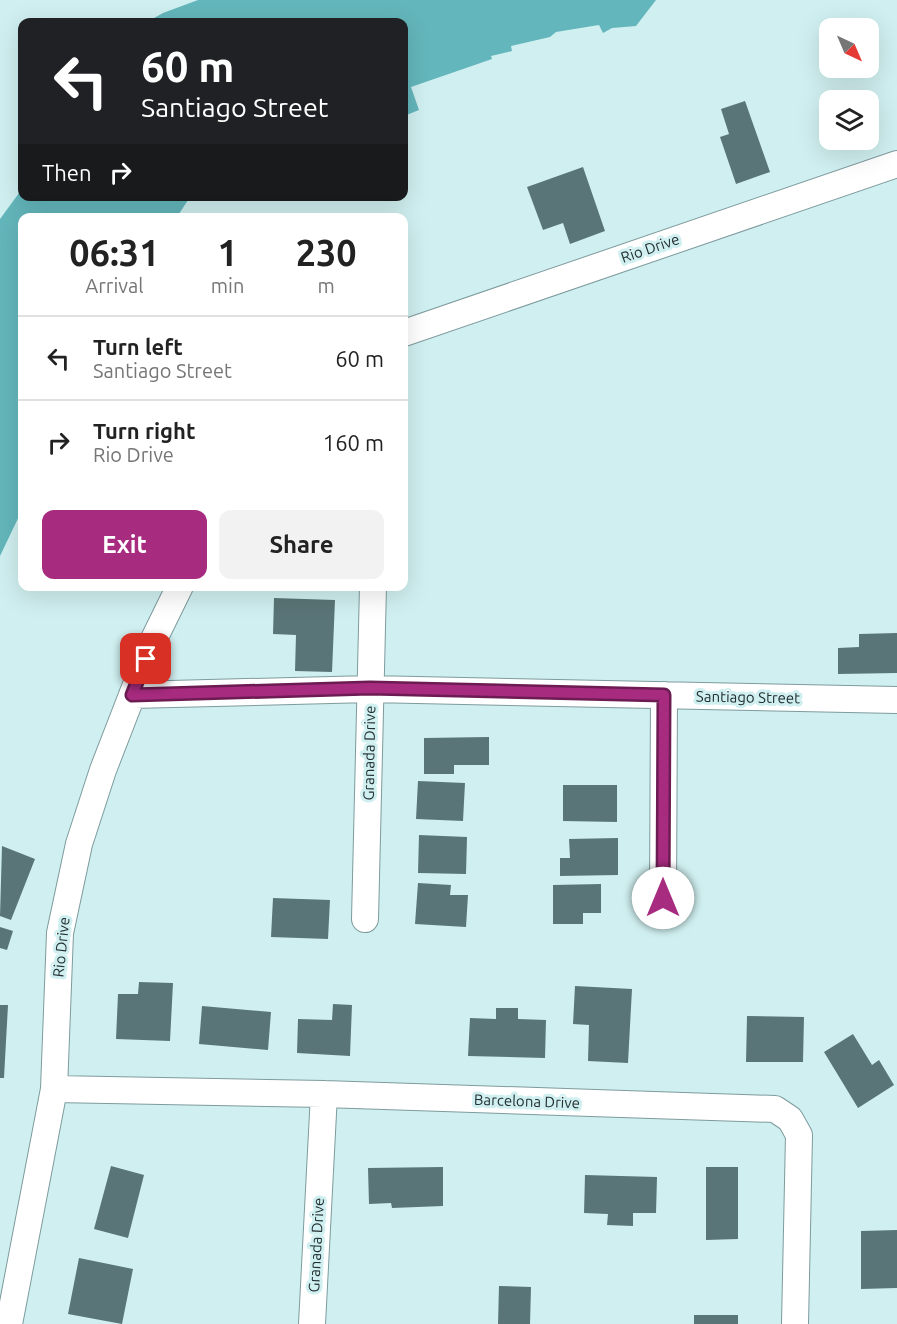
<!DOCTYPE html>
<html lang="en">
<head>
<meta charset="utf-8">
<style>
	body { margin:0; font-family:Ubuntu,sans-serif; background:#f2f2f2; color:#222; height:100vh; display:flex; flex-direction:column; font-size:22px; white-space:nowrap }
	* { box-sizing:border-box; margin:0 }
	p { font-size:20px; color:#767676 }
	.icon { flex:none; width:33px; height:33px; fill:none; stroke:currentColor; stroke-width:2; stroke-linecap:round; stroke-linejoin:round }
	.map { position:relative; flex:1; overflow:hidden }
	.sheet { position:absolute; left:18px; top:213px; width:390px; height:378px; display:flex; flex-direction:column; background:#fff; border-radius:12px; box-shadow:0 6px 24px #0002 }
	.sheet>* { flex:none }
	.guide { position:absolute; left:18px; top:18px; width:390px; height:183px; border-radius:12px; box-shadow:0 6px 24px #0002; background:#202124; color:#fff; overflow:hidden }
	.needle { width:39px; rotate:136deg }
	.buttons { position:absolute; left:819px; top:18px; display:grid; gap:12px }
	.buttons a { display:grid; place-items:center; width:60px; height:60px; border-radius:12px; background:#fff; box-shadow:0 6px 24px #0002; font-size:30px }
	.pin { position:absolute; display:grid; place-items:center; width:51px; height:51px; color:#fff; margin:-26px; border-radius:12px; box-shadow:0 3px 9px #0006 }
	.me { position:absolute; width:66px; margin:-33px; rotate:0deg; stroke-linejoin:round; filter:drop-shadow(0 0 4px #0008) }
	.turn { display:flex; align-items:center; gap:21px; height:126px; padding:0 24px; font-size:27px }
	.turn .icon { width:78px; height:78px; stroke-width:2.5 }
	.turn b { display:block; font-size:42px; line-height:51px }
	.then { display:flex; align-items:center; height:57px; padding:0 24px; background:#0003; gap:12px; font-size:22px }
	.eta { display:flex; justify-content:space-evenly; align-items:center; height:102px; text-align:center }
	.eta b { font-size:36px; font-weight:700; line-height:42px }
	.cta { display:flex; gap:12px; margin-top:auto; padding:12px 24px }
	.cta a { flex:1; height:69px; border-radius:12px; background:#a72b7f; color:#fff; font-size:24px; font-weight:700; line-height:69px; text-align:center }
	.cta a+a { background:#f2f2f2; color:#222 }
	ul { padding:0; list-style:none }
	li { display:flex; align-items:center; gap:18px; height:84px; padding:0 24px; border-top:2px solid #e0e0e0 }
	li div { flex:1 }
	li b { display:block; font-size:22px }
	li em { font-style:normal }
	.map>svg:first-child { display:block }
	.water { fill:#63b6bb }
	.building { fill:#5a7577 }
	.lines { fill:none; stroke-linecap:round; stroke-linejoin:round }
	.street-casing { stroke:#7e9b9d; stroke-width:28 }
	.street { stroke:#fff; stroke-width:26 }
	.route-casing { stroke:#6d1c53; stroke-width:15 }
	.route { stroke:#a72b7f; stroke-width:10 }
	.labels { text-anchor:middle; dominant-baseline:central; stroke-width:6; stroke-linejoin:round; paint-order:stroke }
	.street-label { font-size:15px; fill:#232f30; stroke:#d0eff0 }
</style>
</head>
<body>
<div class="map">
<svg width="897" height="1324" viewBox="0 0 897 1324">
	<rect width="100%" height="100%" fill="#d0eff0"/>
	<path class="water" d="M198,0h458l-20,26 -24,2 -9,5 -4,-8 -43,7 -6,5 -39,9 1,5 -21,5 1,3 -81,28 8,23 -15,6v-94h-257l16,-9z
		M22,189v7l168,1 -13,20 -155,1v292l-22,46v-337z"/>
	<path class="building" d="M745,101l25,71 -34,12 -16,-47 9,-3 -8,-25z
		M583,167l22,64 -35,13 -7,-21 -20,7 -16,-43z
		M274,598l61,2 -3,72 -37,-1 1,-36 -23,-1z
		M897,633v40l-59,1v-26l21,-1v-13z
		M489,737v28h-35v9h-30v-36z
		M418,781l47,2 -2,38 -47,-2z
		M563,785h54v37l-54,-1z
		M419,835l48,2 -1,37 -48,-1z
		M618,838v37l-58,1v-18h10l-1,-19z
		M2,846l33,13 -24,61 -11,-4z
		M418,883l33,2 -1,10h18l-2,32 -51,-3z
		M601,884v29h-18v11h-30v-39z
		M273,898l57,2 -2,39 -57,-2z
		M0,927l13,4 -6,19 -7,-2z
		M139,982l34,1 -3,58 -54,-2 2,-45h20z
		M575,986l57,3 -4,74 -40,-2 1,-36 -16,-1z
		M333,1004l19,1 -2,51 -53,-3 1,-34 34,1z
		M0,1005h8l-4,73h-4z
		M202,1006l69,6 -3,38 -69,-6z
		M496,1008h22v11l28,1 -1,38 -77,-2 2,-38 26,1z
		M747,1016l57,1 -1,45h-57z
		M853,1034l19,31 7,-5 15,25 -36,23 -34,-56z
		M111,1166l33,9 -16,63 -34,-9z
		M443,1167v39l-51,2 -1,-5 -22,1 -1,-36z
		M706,1167h32v72l-32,1z
		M585,1175l72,2 -1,36h-23v13l-26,-1 1,-11 -24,-1z
		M897,1230v58l-36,1v-58z
		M79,1258l54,11 -11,55 -54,-10z
		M499,1286l32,1 -1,37h-32z
		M694,1315h44v9h-44z"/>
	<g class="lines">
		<g class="street-casing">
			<path id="street" d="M404,333l493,-169
				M132,695l238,-6 527,11
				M663,898l1,-203
				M365,919l8,-333
				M54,1089l270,5 451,15 15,10 9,16 -4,189
				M9,1324l45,-235 6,-156 19,-89 24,-74 50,-129 27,-55
				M312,1324l12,-230"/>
		</g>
		<use href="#street" class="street"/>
	</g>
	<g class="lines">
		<g class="route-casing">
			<path id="route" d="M146,659l-14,36 238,-7 294,7 -1,203"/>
		</g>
		<use href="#route" class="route"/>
	</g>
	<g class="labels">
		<g class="street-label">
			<text transform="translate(650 248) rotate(-19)">Rio Drive</text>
			<text transform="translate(748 697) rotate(1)">Santiago Street</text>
			<text transform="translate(369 753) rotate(-89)">Granada Drive</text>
			<text transform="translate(61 947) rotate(-84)">Rio Drive</text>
			<text transform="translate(527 1101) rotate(2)">Barcelona Drive</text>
			<text transform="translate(316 1245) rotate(-87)">Granada Drive</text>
		</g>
	</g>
</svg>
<div class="buttons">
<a><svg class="needle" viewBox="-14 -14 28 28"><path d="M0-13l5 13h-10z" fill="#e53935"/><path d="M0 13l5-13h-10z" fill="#767676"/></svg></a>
<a><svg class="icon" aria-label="layers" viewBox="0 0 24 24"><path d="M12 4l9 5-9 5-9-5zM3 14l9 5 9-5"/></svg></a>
</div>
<div class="pin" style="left:146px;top:659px;background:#d93025"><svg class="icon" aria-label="arrive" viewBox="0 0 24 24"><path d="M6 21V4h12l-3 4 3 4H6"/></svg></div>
<svg class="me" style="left:663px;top:898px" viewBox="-20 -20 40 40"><circle r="19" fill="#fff"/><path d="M0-13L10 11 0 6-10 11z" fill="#a72b7f"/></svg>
<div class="guide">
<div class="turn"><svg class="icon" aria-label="left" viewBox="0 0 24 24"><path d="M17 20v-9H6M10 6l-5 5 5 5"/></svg><div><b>60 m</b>Santiago Street</div></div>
<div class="then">Then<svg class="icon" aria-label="right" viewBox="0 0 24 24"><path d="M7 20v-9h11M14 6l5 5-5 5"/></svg></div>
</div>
<section class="sheet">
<div class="eta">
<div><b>06:31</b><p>Arrival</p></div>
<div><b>1</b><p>min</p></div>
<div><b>230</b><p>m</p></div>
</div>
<ul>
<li><svg class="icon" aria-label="left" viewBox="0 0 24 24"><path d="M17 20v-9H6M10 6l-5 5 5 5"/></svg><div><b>Turn left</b><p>Santiago Street</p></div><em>60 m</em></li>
<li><svg class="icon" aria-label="right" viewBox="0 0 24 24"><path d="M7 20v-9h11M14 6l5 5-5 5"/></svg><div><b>Turn right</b><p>Rio Drive</p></div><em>160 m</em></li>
</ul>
<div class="cta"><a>Exit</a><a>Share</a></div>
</section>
</div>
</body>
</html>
